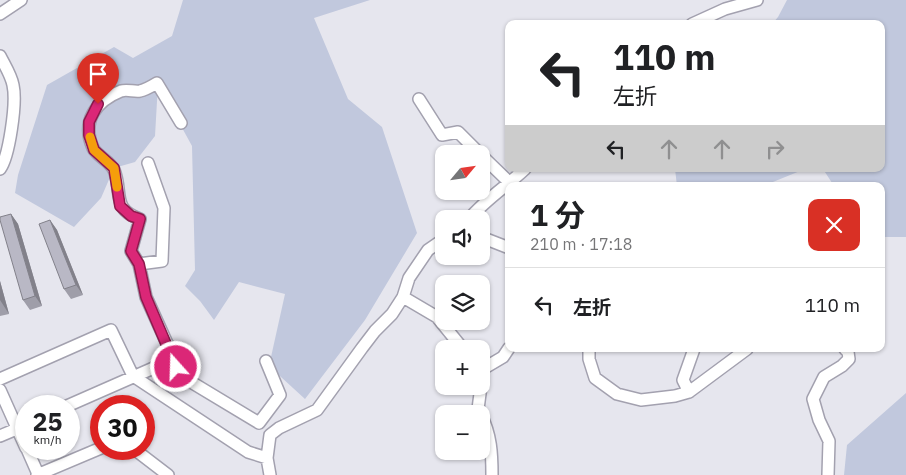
<!DOCTYPE html>
<html lang="ja">
<head>
<meta charset="utf-8">
<style>
	body { margin:0; font-family:"IBM Plex Sans","Noto Sans JP",sans-serif; background:#f6f6f6; color:#202124; height:100vh; display:flex; flex-direction:column; font-size:19px; white-space:nowrap }
	* { box-sizing:border-box; margin:0 }
	p { font-size:16px; color:#757577 }
	.icon { flex:none; width:28px; height:28px; fill:none; stroke:currentColor; stroke-width:2; stroke-linecap:round; stroke-linejoin:round }
	.map { position:relative; flex:1; overflow:hidden }
	.panel { position:absolute; left:505px; top:182px; width:380px; height:170px; display:flex; flex-direction:column; background:#fff; border-radius:10px; box-shadow:0 1px 4px #0004 }
	.panel>* { flex:none }
	.top-card { position:absolute; left:505px; top:20px; width:380px; height:152px; border-radius:10px; box-shadow:0 1px 4px #0004; background:#fff; color:#202124; overflow:hidden }
	.needle { width:32px; rotate:61deg }
	.controls { position:absolute; left:435px; top:145px; display:grid; gap:10px }
	.controls a { display:grid; place-items:center; width:55px; height:55px; border-radius:10px; background:#fff; box-shadow:0 1px 4px #0004; font-size:25px }
	.speed { position:absolute; left:15px; top:395px; display:flex; gap:10px; font-size:25px; font-weight:700; text-align:center }
	.speed>* { display:grid; place-content:center; width:65px; height:65px; border-radius:50%; background:#fff; box-shadow:0 1px 4px #0004; line-height:1 }
	.speed small { font-size:12px; font-weight:400 }
	.speed .limit { border:8px solid #d22; background:#fff; color:#111 }
	.pin { position:absolute; display:grid; place-items:center; width:42px; height:42px; color:#fff; margin:-51px -21px; border-radius:50% 50% 50% 0; rotate:-45deg; box-shadow:0 0 5px #0007 }
	.pin .icon { rotate:45deg }
	.me { position:absolute; width:55px; margin:-28px; rotate:340deg; stroke-linejoin:round; filter:drop-shadow(0 0 4px #0008) }
	.turn { display:flex; align-items:center; gap:18px; height:105px; padding:0 25px; font-size:22px }
	.turn .icon { width:65px; height:65px; stroke-width:2.5 }
	.turn b { display:block; font-size:35px; line-height:42px }
	.lanes { display:flex; align-items:center; height:48px; padding:0 25px; background:#0003; justify-content:center; gap:25px; direction:ltr }
	.lanes .off { opacity:.35 }
	.round { display:grid; place-items:center; flex:none; width:52px; height:52px; border-radius:10px; background:#f6f6f6 }
	.summary { display:flex; align-items:center; justify-content:space-between; height:85px; padding:0 25px }
	h1 { font-size:30px; font-weight:700; line-height:38px }
	ul { padding:0; list-style:none }
	li { display:flex; align-items:center; gap:15px; height:75px; padding:0 25px; border-top:1px solid #e0e0e0 }
	li div { flex:1 }
	li b { display:block; font-size:19px }
	li em { font-style:normal }
	.map>svg:first-child { display:block }
	.green { fill:#c1c8dd }
	.lines { fill:none; stroke-linecap:round; stroke-linejoin:round }
	.minor-casing { stroke:#a3a1af; stroke-width:14 }
	.minor { stroke:#fff; stroke-width:11 }
	.wall { fill:#9f9ea9 }
	.shaded-wall { fill:#82818a }
	.building { fill:#b9b8c5; stroke:#82818a }
	.route-casing { stroke:#8e194d; stroke-width:12 }
	.route { stroke:#db2777; stroke-width:9 }
	.slow { stroke:#f59e0b; stroke-width:9 }
</style>
</head>
<body>
<div class="map">
<svg width="906" height="475" viewBox="0 0 906 475">
	<rect width="100%" height="100%" fill="#e6e6ee"/>
	<path class="green" d="M183,0h187l-56,18 34,81 34,28 35,106 -52,87 -60,79 -36,-33 16,-72 -46,-12 -25,38 -14,-19 -15,-15 10,-16 -3,-124 -34,-62 -3,52 -20,26 -21,6 -13,30 -27,29 -59,-34 3,-18 29,-90 67,-38 19,11 39,-22z
		M787,0h119v237h-25v-51h-47l-11,-17h58v-145h-109l6,-7z
		M675,169h130l-42,17h-86z
		M906,393v82h-62l3,-30z"/>
	<g class="lines">
		<g class="minor-casing">
			<path id="minor" d="M0,14l21,-14
				M692,24l33,-15 32,-9
				M0,56c5,10 11,19 13,29 4,18 -4,72 -13,84
				M419,99l23,36 16,-3 22,22
				M181,123l-24,-40c-5,3 -12,7 -17,8 -6,1 -13,-2 -19,0 -25,10 -40,30 -28,57 4,8 17,13 21,22 9,23 -3,39 26,49l-9,32 8,13 7,33 28,62 2,8 15,15 68,41 21,-28 -14,-34
				M481,155l29,28
				M469,219c17,-20 38,-33 56,-50
				M481,237l28,11
				M139,264l23,-3 2,-53 -16,-45
				M403,297l34,20 26,32
				M589,349v10l6,19 22,16 24,6 34,-4 14,-4 58,-43
				M481,370l22,-13 6,-9
				M0,379l111,-49 22,46 115,76 19,6
				M0,390l26,58
				M689,392l-6,-12 11,-31
				M67,406l107,-47
				M480,414l-2,-5 3,-23
				M481,415c10,20 11,38 11,60
				M0,436l26,-11
				M27,449l11,25
				M134,449l34,26
				M37,475l64,-27
				M270,475l-3,-17 3,-23 9,-7 38,-18 45,-62 13,-17 17,-17 11,-17 6,-19 19,-28 16,-11
				M828,475l1,-34 -10,-21 -6,-21 11,-22 18,-11 7,-7 -1,-7 -3,-3"/>
		</g>
		<use href="#minor" class="minor"/>
	</g>
	<path class="wall" d="M11,214l7,10 24,82 -12,4 -7,-10z
		M50,220l7,10 26,65 -12,4 -7,-10z
		M0,281l9,33 -9,2z"/>
	<path class="shaded-wall" d="M11,214l7,10 24,82 -7,-10z
		M50,220l7,10 26,65 -7,-10z
		M0,281l9,33 -9,-14z"/>
	<path class="building" d="M11,214l24,82 -12,4 -23,-80v-3z
		M50,220l26,65 -12,4 -25,-65z"/>
	<g class="lines">
		<g class="route-casing">
			<path id="route" d="M98,104l-9,18v13l5,15 20,18 6,38 11,10 9,3 -9,32 8,13 7,33 30,70"/>
		</g>
		<use href="#route" class="route"/>
		<path class="slow" d="M90,137l4,13 20,18 3,19"/>
	</g>
</svg>
<div class="controls">
<a><svg class="needle" viewBox="-14 -14 28 28"><path d="M0-13l5 13h-10z" fill="#e53935"/><path d="M0 13l5-13h-10z" fill="#757577"/></svg></a>
<a><svg class="icon" aria-label="sound" viewBox="0 0 24 24"><path d="M4 9h4l5-4v14l-5-4H4zM17 9q2 3 0 6"/></svg></a>
<a><svg class="icon" aria-label="layers" viewBox="0 0 24 24"><path d="M12 4l9 5-9 5-9-5zM3 14l9 5 9-5"/></svg></a>
<a>+</a>
<a>−</a>
</div>
<div class="speed"><div>25<small>km/h</small></div><div class="limit">30</div></div>
<div class="pin" style="left:98px;top:104px;background:#d93025"><svg class="icon" aria-label="arrive" viewBox="0 0 24 24"><path d="M6 21V4h12l-3 4 3 4H6"/></svg></div>
<svg class="me" style="left:176px;top:367px" viewBox="-20 -20 40 40"><circle r="17" fill="#db2777" stroke="#fff" stroke-width="3"/><path d="M0-11L8 9 0 5-8 9z" fill="#fff"/></svg>
<div class="top-card">
<div class="turn"><svg class="icon" aria-label="left" viewBox="0 0 24 24"><path d="M17 20v-9H6M10 6l-5 5 5 5"/></svg><div><b>110 m</b>左折</div></div>
<div class="lanes"><svg class="icon" aria-label="left" viewBox="0 0 24 24"><path d="M17 20v-9H6M10 6l-5 5 5 5"/></svg><svg class="icon off" aria-label="ahead" viewBox="0 0 24 24"><path d="M12 20V5M6 11l6-6 6 6"/></svg><svg class="icon off" aria-label="ahead" viewBox="0 0 24 24"><path d="M12 20V5M6 11l6-6 6 6"/></svg><svg class="icon off" aria-label="right" viewBox="0 0 24 24"><path d="M7 20v-9h11M14 6l5 5-5 5"/></svg></div>
</div>
<section class="panel">
<div class="summary"><div><h1>1 分</h1><p>210 m · 17:18</p></div><a class="round" style="background:#d93025;color:#fff"><svg class="icon" aria-label="close" viewBox="0 0 24 24"><path d="M6 6l12 12M18 6L6 18"/></svg></a></div>
<ul>
<li><svg class="icon" aria-label="left" viewBox="0 0 24 24"><path d="M17 20v-9H6M10 6l-5 5 5 5"/></svg><div><b>左折</b></div><em>110 m</em></li>
</ul>
</section>
</div>
</body>
</html>
